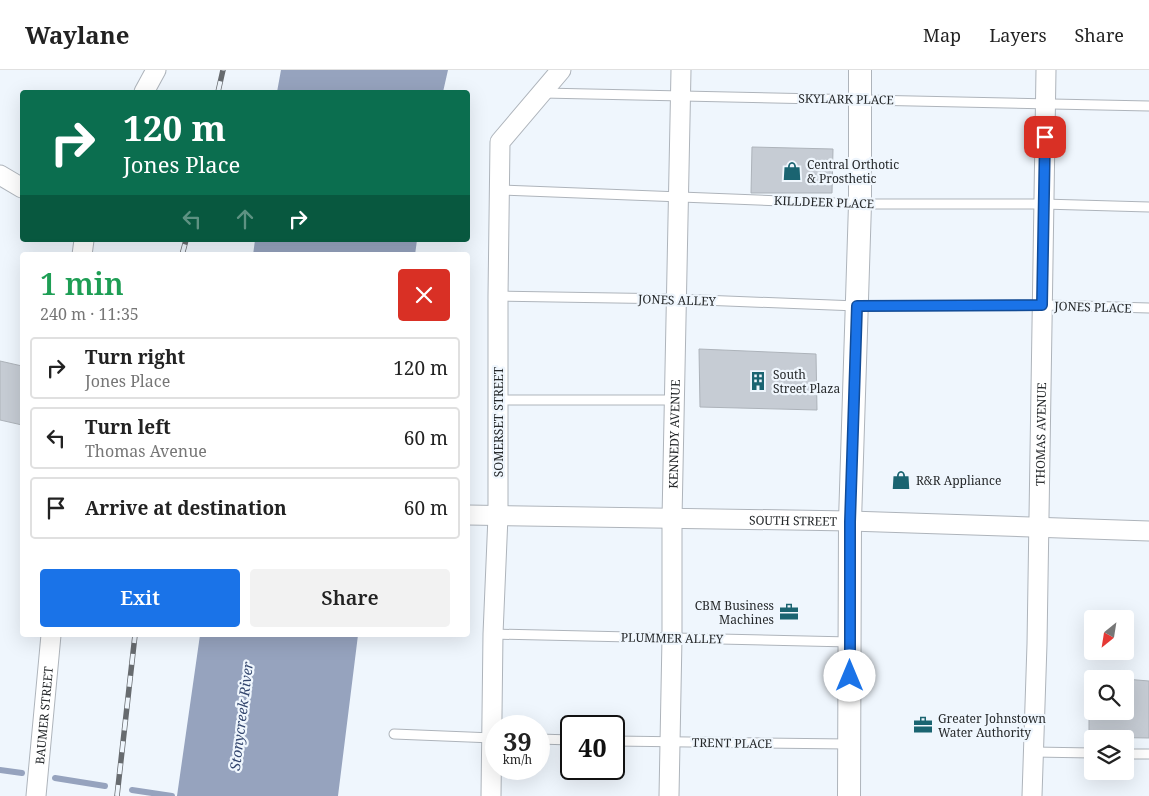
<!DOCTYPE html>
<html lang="en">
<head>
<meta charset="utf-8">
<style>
	body { margin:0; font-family:"Noto Serif",serif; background:#f2f2f2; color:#222; height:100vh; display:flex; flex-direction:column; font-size:19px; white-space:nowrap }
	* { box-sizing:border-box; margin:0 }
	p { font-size:16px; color:#767676 }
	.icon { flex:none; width:28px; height:28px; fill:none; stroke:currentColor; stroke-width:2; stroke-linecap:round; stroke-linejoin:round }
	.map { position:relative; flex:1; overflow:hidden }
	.details { position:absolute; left:20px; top:182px; width:450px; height:385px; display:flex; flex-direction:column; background:#fff; border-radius:5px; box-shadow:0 5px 20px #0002 }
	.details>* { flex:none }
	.banner { position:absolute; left:20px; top:20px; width:450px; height:152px; border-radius:5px; box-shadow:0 5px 20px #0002; background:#0b6e4f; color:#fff; overflow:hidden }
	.needle { width:32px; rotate:210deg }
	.controls { position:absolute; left:1084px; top:540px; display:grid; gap:10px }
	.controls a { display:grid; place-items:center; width:50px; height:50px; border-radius:5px; background:#fff; box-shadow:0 5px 20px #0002; font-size:25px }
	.speed { position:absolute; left:485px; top:645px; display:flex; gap:10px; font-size:25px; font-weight:700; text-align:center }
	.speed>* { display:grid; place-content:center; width:65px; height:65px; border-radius:50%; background:#fff; box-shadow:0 5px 20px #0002; line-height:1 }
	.speed small { font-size:12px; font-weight:400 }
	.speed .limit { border:2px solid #111; border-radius:8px; background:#fff; color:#111 }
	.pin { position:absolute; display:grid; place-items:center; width:42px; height:42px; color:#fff; margin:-21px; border-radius:10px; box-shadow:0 2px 8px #0006 }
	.me { position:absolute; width:55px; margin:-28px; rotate:0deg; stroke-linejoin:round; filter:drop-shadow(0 0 4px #0008) }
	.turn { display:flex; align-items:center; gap:18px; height:105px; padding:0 20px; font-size:22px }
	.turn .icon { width:65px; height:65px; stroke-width:2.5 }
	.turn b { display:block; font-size:35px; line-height:42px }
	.lanes { display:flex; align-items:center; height:48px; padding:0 20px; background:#0003; justify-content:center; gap:25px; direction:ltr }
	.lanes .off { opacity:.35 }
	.round { display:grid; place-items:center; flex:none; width:52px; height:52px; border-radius:5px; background:#f2f2f2 }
	.overview { display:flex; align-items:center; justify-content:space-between; height:85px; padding:0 20px }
	h1 { font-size:30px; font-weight:600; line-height:38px; color:#1e9e55 }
	.cta { display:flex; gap:10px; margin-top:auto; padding:10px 20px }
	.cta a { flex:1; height:58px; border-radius:5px; background:#1a73e8; color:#fff; font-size:20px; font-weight:600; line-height:58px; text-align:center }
	.cta a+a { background:#f2f2f2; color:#222 }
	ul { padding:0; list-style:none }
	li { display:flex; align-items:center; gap:15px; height:62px; margin:0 10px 8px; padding:0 10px; border:2px solid #e0e0e0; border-radius:5px }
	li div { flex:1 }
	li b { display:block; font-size:19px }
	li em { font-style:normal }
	header { display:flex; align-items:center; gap:30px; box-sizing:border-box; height:70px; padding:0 25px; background:#fff; border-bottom:1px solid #e0e0e0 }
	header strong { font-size:24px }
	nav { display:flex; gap:28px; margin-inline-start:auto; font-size:18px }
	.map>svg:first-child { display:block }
	.water { fill:#96a3be }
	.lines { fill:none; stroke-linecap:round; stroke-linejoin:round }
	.stream { stroke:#96a3be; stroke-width:6 }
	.building { fill:#c6ccd4; stroke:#adb3ba }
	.service-casing { stroke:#aeb4bb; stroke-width:11 }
	.minor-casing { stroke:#aeb4bb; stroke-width:21 }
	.tertiary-casing { stroke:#aeb4bb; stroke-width:24 }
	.service { stroke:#fff; stroke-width:9 }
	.minor { stroke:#fff; stroke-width:19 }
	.tertiary { stroke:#fff; stroke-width:22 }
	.rail-casing { stroke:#676b6f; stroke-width:5.5 }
	.rail { stroke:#eff6fd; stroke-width:4; stroke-dasharray:11; stroke-linecap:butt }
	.route-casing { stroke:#114b97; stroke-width:12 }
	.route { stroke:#1a73e8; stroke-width:9 }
	.labels { text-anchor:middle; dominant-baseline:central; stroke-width:4.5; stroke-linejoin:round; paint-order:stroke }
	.street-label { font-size:12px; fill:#25282a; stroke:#eff6fd }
	.poi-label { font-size:12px; fill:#25282a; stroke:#eff6fd; text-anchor:start }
	.water-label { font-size:14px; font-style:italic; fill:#33466e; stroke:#eff6fd }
</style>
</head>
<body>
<header>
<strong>Waylane</strong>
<nav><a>Map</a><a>Layers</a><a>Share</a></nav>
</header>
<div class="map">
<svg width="1149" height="726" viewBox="0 0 1149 726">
	<rect width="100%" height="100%" fill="#eff6fd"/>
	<path class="water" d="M281,0h167l-5,22h-166z
		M255,170h162l-2,15h-162z
		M200,565h158l-20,161h-161z"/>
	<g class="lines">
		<path class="stream" d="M0,700l22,3
			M55,708l50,8
			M132,720l40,6"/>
	</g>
	<path class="building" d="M752,77l81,2 -1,44h-81z
		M699,279l117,5 1,56 -117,-3z
		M0,291l22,5v59l-22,-5z
		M1089,606l31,3h-28v32h33v-32l24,2v57l-60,-1z"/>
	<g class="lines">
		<g class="service-casing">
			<path id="service" d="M543,23l606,13
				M499,120l361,14h183l106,3
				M498,226l179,3 180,7 189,-1 103,3
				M498,330h176
				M493,564l357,8
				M394,664l99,4
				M539,669l32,1
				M614,671l234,3
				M1034,682l58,1
				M1125,684h24"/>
		</g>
		<g class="minor-casing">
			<g id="minor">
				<path d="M144,22l12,-22"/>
				<path d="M0,105l22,13"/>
				<path d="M82,185l2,-15"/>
				<path id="s1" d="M468,445l382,6 299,10"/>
				<path id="s2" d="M36,726l15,-161"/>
				<path d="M491,726l2,-162 5,-118v-220l2,-154 61,-72"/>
				<path id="s3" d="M669,726l3,-158v-119l9,-449"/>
				<path id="s4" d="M1032,726l5,-152 9,-574"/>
			</g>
		</g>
		<g class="tertiary-casing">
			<path id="tertiary" d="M849,726l1,-275 10,-317v-134"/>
		</g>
		<use href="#service" class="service"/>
		<use href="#minor" class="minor"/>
		<use href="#tertiary" class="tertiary"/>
		<g class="rail-casing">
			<path id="rail" d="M218,22l5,-22
				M182,185l4,-15
				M117,726l18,-161"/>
		</g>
		<use href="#rail" class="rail"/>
	</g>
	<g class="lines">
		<g class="route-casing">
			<path id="route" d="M850,606v-154l7,-216 185,-1 3,-168"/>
		</g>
		<use href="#route" class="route"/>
	</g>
	<defs>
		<g id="shop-bare" transform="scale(1.5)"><path d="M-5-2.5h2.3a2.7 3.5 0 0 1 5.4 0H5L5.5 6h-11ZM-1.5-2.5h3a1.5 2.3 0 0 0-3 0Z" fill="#1a6471" stroke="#eff6fd" stroke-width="2.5" paint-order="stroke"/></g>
		<g id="building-bare" transform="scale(1.5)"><path d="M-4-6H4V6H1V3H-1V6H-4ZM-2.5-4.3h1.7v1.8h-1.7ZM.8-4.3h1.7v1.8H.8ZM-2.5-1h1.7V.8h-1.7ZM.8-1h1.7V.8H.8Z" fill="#1a6471" stroke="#eff6fd" stroke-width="2.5" paint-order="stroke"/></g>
		<g id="office-bare" transform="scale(1.5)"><path d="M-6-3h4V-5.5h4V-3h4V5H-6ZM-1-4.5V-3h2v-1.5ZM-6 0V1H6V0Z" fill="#1a6471" stroke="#eff6fd" stroke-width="2.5" paint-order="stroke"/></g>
	</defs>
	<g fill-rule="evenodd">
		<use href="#shop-bare" x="792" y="101"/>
		<use href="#building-bare" x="758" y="311"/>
		<use href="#shop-bare" x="901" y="410"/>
		<use href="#office-bare" x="789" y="542"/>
		<use href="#office-bare" x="923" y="655"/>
	</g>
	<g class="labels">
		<g class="street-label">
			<text transform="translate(846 29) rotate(1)">SKYLARK PLACE</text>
			<text transform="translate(824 132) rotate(2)">KILLDEER PLACE</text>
			<text transform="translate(677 230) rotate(2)">JONES ALLEY</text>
			<text transform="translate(1093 237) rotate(2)">JONES PLACE</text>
			<text transform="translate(498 352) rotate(-90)">SOMERSET STREET</text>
			<text stroke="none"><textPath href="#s3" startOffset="362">KENNEDY AVENUE</textPath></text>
			<text stroke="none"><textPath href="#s4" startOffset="362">THOMAS AVENUE</textPath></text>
			<text stroke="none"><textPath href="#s1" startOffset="325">SOUTH STREET</textPath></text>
			<text transform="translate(672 568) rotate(1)">PLUMMER ALLEY</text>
			<text stroke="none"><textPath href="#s2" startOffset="81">BAUMER STREET</textPath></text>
			<text transform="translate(732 673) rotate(1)">TRENT PLACE</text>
		</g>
		<g class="poi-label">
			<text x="807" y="94">Central Orthotic<tspan x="807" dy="14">&amp; Prosthetic</tspan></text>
			<text x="773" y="304">South<tspan x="773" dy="14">Street Plaza</tspan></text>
			<text x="916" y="410">R&amp;R Appliance</text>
			<text x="774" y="535" text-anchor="end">CBM Business<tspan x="774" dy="14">Machines</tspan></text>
			<text x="938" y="648">Greater Johnstown<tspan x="938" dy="14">Water Authority</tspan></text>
		</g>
		<g class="water-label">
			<text transform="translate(241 646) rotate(-83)">Stonycreek River</text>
		</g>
	</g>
</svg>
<div class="controls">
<a><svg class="needle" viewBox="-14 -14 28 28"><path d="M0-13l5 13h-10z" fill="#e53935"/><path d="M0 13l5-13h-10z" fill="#767676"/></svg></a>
<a><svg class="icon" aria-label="search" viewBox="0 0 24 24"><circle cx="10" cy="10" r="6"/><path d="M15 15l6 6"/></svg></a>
<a><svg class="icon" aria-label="layers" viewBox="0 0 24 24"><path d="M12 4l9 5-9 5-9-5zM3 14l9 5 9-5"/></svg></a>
</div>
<div class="speed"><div>39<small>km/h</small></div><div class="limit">40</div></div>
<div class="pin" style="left:1045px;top:67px;background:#d93025"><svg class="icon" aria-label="arrive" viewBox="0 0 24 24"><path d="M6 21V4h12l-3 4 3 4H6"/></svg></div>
<svg class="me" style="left:850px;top:606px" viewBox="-20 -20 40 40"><circle r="19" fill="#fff"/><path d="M0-13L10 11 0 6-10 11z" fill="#1a73e8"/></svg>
<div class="banner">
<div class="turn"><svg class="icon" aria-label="right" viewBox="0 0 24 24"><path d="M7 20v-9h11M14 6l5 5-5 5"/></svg><div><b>120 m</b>Jones Place</div></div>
<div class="lanes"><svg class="icon off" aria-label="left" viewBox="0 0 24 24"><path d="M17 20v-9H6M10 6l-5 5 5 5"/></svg><svg class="icon off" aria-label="ahead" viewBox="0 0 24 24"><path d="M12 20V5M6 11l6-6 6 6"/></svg><svg class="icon" aria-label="right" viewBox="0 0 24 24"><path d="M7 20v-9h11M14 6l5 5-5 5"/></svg></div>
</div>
<section class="details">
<div class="overview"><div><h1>1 min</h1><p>240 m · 11:35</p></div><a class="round" style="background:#d93025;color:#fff"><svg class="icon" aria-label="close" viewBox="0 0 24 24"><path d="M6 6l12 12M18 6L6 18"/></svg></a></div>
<ul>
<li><svg class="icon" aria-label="right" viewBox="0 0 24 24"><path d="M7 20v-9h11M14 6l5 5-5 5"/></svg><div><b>Turn right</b><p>Jones Place</p></div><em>120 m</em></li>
<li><svg class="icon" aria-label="left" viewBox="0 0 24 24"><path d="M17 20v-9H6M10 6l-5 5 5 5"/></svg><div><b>Turn left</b><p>Thomas Avenue</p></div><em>60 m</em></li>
<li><svg class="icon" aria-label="arrive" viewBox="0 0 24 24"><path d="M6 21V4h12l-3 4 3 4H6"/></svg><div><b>Arrive at destination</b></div><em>60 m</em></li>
</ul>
<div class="cta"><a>Exit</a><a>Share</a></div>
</section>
</div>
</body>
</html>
